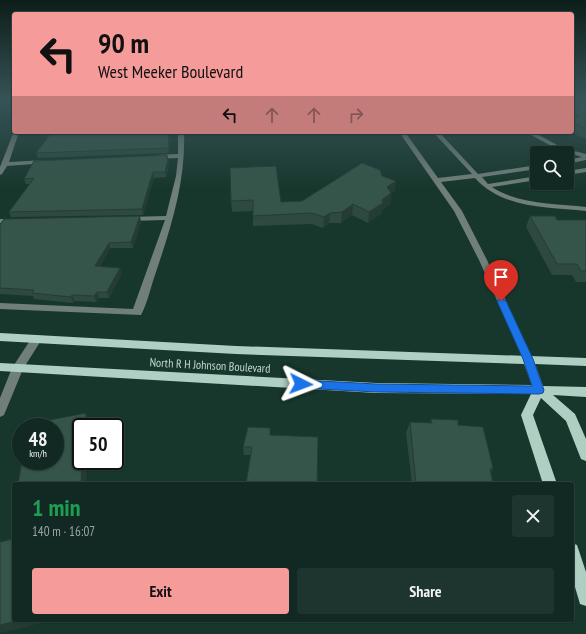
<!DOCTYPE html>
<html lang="en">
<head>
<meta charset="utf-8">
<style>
	body { margin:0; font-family:"PT Sans Narrow",sans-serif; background:#1e352f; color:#f1f3f6; height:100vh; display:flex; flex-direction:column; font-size:15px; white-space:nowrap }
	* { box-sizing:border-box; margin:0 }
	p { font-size:13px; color:#9ca6a5 }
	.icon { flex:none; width:22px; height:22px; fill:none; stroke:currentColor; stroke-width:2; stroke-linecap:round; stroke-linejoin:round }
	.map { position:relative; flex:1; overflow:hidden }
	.side { position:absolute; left:12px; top:482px; width:562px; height:140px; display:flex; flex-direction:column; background:#112922; border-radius:4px; box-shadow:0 1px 3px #0004,0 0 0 1px #304540 }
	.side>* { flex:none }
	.top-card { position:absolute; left:12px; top:12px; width:562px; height:122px; border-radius:4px; box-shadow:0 1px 3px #0004,0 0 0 1px #304540; background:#f59b9a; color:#111; overflow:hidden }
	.fabs { position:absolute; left:530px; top:146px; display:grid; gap:8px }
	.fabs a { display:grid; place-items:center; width:44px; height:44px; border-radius:4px; background:#112922; box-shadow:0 1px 3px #0004,0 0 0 1px #304540; font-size:20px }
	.speed { position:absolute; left:12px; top:418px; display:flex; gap:8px; font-size:20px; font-weight:700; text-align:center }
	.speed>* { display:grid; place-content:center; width:52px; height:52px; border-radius:50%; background:#112922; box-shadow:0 1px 3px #0004,0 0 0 1px #304540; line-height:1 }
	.speed small { font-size:10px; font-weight:400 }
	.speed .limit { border:2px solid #111; border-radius:6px; background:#fff; color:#111 }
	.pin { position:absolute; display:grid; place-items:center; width:34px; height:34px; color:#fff; margin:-41px -17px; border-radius:50% 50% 50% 0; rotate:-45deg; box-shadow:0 0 4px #0007 }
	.pin .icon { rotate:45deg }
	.me { position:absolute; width:44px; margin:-22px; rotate:93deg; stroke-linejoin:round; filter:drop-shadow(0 0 3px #0008) }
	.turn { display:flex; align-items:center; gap:14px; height:84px; padding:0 20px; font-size:18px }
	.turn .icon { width:52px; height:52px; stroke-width:2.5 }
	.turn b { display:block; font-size:28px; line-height:34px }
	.lanes { display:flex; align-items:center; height:38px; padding:0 20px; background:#0003; justify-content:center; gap:20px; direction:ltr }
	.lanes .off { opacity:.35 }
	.round { display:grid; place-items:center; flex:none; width:42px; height:42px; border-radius:4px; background:#1e352f }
	.head { display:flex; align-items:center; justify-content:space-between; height:68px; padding:0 20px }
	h1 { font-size:24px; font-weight:700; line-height:30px; color:#1e9e55 }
	.cta { display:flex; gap:8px; margin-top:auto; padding:8px 20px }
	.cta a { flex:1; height:46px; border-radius:4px; background:#f59b9a; color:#111; font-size:16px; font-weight:700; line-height:46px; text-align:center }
	.cta a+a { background:#1e352f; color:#f1f3f6 }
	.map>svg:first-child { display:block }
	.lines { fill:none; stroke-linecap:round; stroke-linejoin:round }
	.minor { fill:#717f7a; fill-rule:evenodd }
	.major { fill:#b0cfc3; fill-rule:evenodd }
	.wall { fill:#2e4940 }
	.shaded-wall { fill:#253c34 }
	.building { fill:#35554a; stroke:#253c34 }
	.route { fill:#1a73e8; stroke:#114b97 }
	.labels { text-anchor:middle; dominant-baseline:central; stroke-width:3; stroke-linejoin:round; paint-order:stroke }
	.street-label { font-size:12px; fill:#c6d8d1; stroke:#17372d }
</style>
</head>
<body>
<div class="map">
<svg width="586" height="634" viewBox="0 0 586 634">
	<rect width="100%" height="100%" fill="#17372d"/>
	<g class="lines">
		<path class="minor" d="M14,131v1h5l-10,30 36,-2 3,2 -1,1 -40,3 -5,8 -2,1v-8z
			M178,132h6c2,51 -14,98 -30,146 -4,12 -7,26 -13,37l-141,-6v-6l133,6 32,-89 -37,1 -4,-2 4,-2 38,-1 10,-40 2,-18 -23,1 -3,-2 3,-2 23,-1z
			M399,132h6l33,46 34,-4 -39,-42h6l39,42 59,-9v4l-55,8 6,7 49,-8v4l-45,7c27,18 64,16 94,20v4c-38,-4 -83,-2 -111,-33l-34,4 21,29 25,49 46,99 -1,3h-8l-1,-3 -44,-99 -25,-49z
			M525,132h8l30,16 23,6v6l-19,4v-4l15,-3 -23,-7z
			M586,168v4l-19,3v-4z
			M0,219h16l4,2 -4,2h-16z
			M37,335l4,1 1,3 -19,30 -19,46 -4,2v-19l12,-30 21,-32z"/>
		<path class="major" d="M0,333l236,13 350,12v8l-51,-2 8,22 43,1v10l-33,-2 22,19 11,25v22l-5,-2 -15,-38 -25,-23 -8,17 24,69h-14l-22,-69 10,-21 -155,-1 -376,-22v-8l376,20 156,2 -8,-21 -288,-10 -236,-13z
			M572,543l5,2 9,27v34l-6,-2 -8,-27z"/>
	</g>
	<path class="wall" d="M586,101v38l-16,-7h2v-24l2,-4z
		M39,132h120v2l11,5 -1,14 -131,5 -2,-5 12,-16h-8z
		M167,155l2,9 -3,13 -12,1 -11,37 -132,2 -2,-5 21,-28h-4l-2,-5z
		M276,166l5,36 21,-1 80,-25 13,15 -4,3 -1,10 -8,6 -1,4 -13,9 -16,-8 -11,8h-12l-6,5 -11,-4 -59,2v-15l-21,1 -1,-11z
		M530,216l27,4h29v62h-10l-4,-7h-20l-26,-48z
		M141,222l-8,26h-23l-10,19 22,6 -13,25h-10l-3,4 -22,-1 -1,2 -39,-4 -1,-3 -33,-2v-69z
		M431,419l27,6 35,43 -2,4 2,12h-81l-6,-51 4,-11 20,1z
		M270,428l-20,27h-6l-1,-8z"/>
	<path class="shaded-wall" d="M2,99h4l-6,15v-9z
		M46,132h6l2,4 -14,1 -2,-4z
		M169,134l1,5 -1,14 -1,-5z
		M167,155l2,9 -3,13 -1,-5z
		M153,172l1,6 -11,37 -1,-6z
		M396,181l-1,10 -4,3 -1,10 -8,6 -1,4 -13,9 1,-11 13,-12 5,-13z
		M353,204l-1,11 -11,8 1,-11z
		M330,213l-1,10 -6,5 1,-11z
		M140,216l1,6 -8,26 -2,-6z
		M109,243l1,5 -13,24 -2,-6z
		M120,268l2,5 -13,25 -2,-6z
		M97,292l2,6 -3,4 -2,-6z
		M72,295l2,6 -1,2 -2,-6z
		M86,413l4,9v5h-5z
		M82,461h5l-1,23h-5z
		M20,620h34l-54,13v-8z"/>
	<path class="building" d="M0,99h2l-2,6z
		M586,101v27l-14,-5v-5l7,-2 -7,-2v-5l8,-2 -6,-3z
		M52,132h106l1,2h10l-1,14 -132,5z
		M167,155v4h1l-3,13h-12l-11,37 -133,3 25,-34 -10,1 10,-18z
		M362,163l18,7 2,6 14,5 -9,6 4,6 -9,7 1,3 -14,9 -16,-8 -11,8 -12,1 -6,4 -12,-4 -59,3v-16l-22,1 -1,-33 46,-2 5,36 21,-1z
		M140,216l-9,26 -22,1 -14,23 25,2 -13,24h-10l-3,4 -22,-1 -1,2 -39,-4 2,-3 -34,-2v-63l4,-6z
		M530,216h25l2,4h29v51h-5l-4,-7h-20z
		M86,413l-1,14h-4v34h1l-1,23h-63l4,-23h33v-34h-27l1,-3z
		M431,419l27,1v5l25,2 10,41 -3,1 3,15h-77l-6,-62 22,1z
		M248,427l22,1v7l48,2 -1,47h-71l6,-37h-9z
		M14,533v87h6l-20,5v-83l13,-3z"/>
	<linearGradient id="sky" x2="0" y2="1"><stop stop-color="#0d1e19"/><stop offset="0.53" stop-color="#365357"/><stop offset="1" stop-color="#365357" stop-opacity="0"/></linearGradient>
	<rect width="586" height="188" fill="url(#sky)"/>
	<path class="route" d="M501,298l5,3 27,58 11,31 -1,3 -4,1 -163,-2 -75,-4 -4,-1 -2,-3 2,-3 4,-1 75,4 156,2 -9,-27 -26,-58z"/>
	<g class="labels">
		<g class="street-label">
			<text transform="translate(210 365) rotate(3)">North R H Johnson Boulevard</text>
		</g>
	</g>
</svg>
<div class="fabs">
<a><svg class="icon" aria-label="search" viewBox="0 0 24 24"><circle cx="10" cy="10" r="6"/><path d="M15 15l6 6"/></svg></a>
</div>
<div class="speed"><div>48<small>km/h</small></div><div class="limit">50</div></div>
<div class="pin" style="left:501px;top:301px;background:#d93025"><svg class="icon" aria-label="arrive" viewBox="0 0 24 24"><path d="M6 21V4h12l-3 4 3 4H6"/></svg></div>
<svg class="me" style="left:301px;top:384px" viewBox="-20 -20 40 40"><path d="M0-17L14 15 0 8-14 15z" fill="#1a73e8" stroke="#fff" stroke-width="4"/></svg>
<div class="top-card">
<div class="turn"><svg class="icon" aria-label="left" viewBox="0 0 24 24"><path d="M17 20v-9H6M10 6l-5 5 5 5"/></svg><div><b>90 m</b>West Meeker Boulevard</div></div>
<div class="lanes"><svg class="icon" aria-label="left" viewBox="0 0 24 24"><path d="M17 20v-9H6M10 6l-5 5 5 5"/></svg><svg class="icon off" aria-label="ahead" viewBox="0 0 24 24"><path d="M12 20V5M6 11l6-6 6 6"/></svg><svg class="icon off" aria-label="ahead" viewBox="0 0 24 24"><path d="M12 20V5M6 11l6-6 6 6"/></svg><svg class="icon off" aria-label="right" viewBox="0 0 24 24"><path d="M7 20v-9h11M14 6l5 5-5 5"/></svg></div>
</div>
<section class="side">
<div class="head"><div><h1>1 min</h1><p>140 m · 16:07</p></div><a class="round"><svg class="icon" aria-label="close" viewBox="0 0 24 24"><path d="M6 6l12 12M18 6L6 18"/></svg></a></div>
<div class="cta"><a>Exit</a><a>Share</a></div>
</section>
</div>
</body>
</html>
